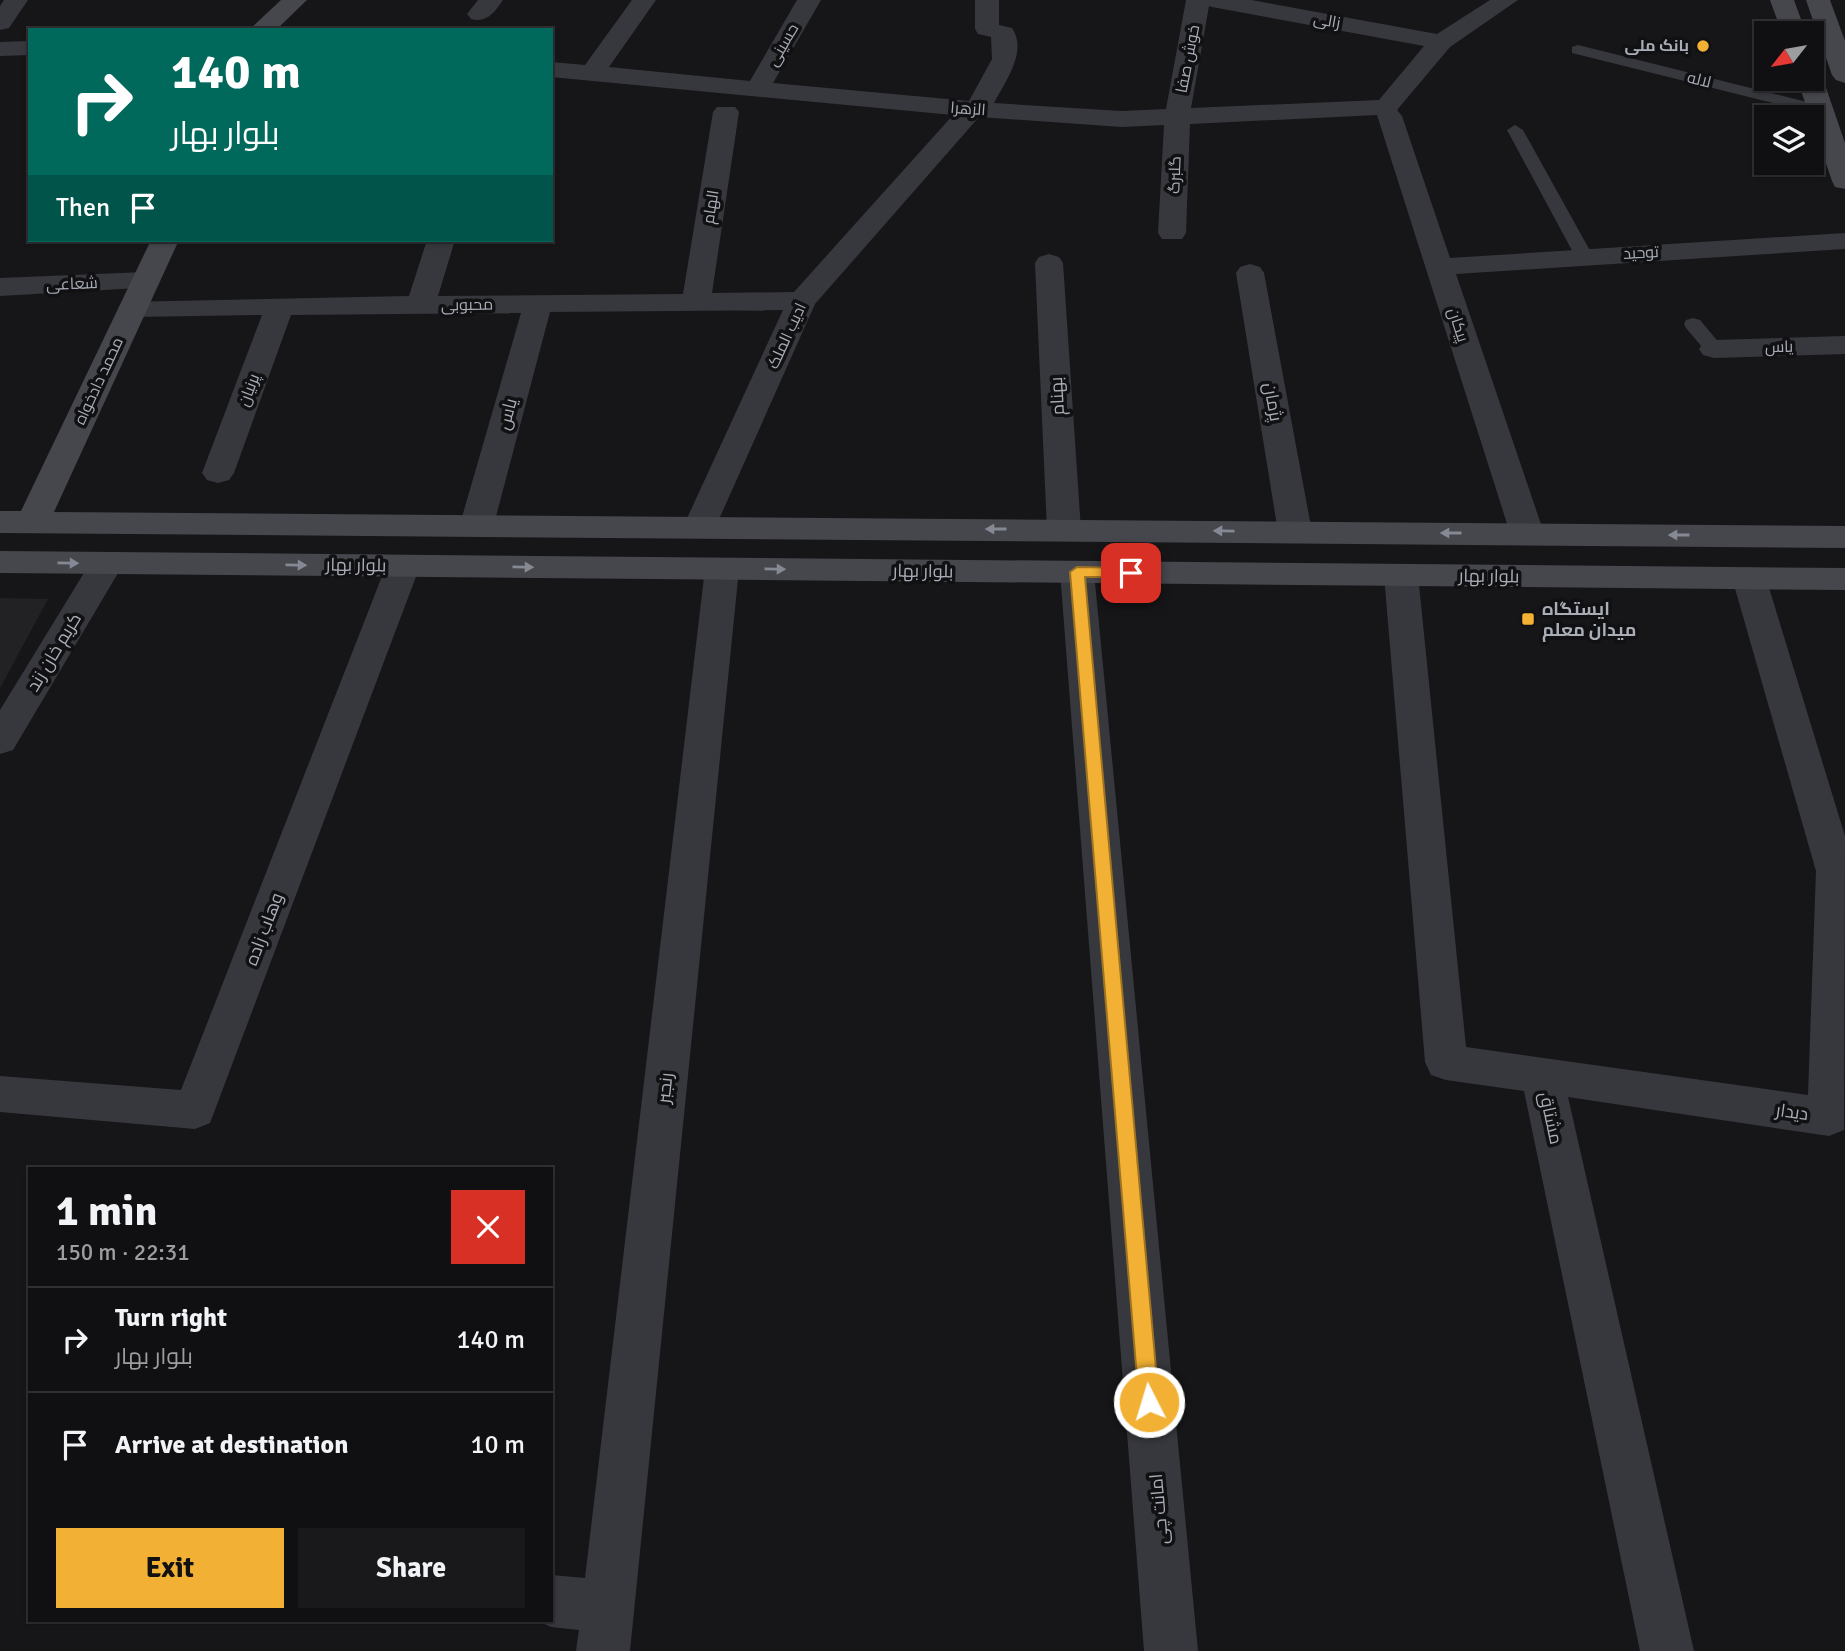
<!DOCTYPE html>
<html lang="en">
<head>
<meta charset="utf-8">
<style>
	body { margin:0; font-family:Signika,Cairo,sans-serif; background:#19191b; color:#f1f3f6; height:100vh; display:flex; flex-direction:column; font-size:26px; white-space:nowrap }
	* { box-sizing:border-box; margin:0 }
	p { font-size:23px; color:#9c9d9f }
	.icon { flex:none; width:38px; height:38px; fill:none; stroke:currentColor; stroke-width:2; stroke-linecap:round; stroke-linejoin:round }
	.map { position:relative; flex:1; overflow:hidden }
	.panel { position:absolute; left:28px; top:1167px; width:525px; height:455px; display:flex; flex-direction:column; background:#101012; border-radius:0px; box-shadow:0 2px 5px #0004,0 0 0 2px #303032 }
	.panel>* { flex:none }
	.guide { position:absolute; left:28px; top:28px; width:525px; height:214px; border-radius:0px; box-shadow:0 2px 5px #0004,0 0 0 2px #303032; background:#00695c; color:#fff; overflow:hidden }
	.needle { width:46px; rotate:239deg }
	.tools { position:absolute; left:1754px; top:21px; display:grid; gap:14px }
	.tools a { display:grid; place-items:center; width:70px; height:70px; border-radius:0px; background:#101012; box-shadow:0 2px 5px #0004,0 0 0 2px #303032; font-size:35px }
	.pin { position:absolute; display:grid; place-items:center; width:60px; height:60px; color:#fff; margin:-30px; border-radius:14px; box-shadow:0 4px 10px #0006 }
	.me { position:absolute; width:77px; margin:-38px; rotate:355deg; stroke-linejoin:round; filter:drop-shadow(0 0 5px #0008) }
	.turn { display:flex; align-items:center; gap:24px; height:147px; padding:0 28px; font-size:32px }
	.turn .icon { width:91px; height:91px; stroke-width:2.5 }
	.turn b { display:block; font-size:49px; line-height:60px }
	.then { display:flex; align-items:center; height:66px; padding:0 28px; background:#0003; gap:14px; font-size:26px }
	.round { display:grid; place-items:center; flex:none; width:74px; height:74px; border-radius:0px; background:#19191b }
	.head { display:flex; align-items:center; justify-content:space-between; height:119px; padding:0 28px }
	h1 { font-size:42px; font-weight:700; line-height:52px }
	.button { display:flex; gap:14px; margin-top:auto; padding:14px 28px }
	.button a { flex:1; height:80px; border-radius:0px; background:#f2b134; color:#111; font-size:28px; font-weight:700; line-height:80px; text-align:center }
	.button a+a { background:#19191b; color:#f1f3f6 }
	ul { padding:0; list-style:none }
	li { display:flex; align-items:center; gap:21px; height:105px; padding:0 28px; border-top:2px solid #303032 }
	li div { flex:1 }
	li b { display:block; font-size:26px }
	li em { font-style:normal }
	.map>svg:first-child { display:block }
	.built { fill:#222225 }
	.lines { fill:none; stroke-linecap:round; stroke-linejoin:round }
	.lane { fill:#37383d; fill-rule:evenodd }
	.street { fill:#37383d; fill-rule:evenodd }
	.secondary { fill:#45474d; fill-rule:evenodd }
	.oneway { fill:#858993 }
	.route { fill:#f2b134; stroke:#9d7322; stroke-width:2 }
	.poi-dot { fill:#f2b134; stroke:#111113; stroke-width:2.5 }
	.labels { text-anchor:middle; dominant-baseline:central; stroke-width:7; stroke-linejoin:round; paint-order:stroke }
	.far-street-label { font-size:16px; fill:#a8adb8; stroke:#111113 }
	.far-poi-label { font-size:16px; font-weight:bold; fill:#a8adb8; stroke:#111113; text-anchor:end }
	.street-label { font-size:18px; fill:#a8adb8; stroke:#111113 }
	.poi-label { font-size:18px; font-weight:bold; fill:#a8adb8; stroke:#111113; text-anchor:start }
</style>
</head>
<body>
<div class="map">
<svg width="1845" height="1651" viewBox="0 0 1845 1651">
	<rect width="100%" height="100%" fill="#161618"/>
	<path class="built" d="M0,598l48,1 -48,89z"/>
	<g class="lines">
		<path class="lane" d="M1578,45l249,62 2,3 -8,5 -249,-62v-6z
			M1515,125l8,5 70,126 -3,4 -6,1 -9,-5 -68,-126z
			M1693,318l7,2 21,25 3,4 -3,4h-14l-21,-25 -2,-4 2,-4z"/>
		<path class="street" d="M4,0h24l-19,28 -9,2v-24z
			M478,0h25c-9,13 -16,23 -32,19l-4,-5z
			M632,0h24l-47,67 141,14 47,-81h24l-48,83 196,18 23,-42 -1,-22 -13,-3 -3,-5v-29h24v25l13,3c16,23 -7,54 -18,75l128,8 44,-2 20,-109h65l186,34 53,-34h28l-68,47 -53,63 5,6 48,142 395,-25v16l-389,25 88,259 -5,8 -12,3 -12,-3 -5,-8 -133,-418 -187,9 -4,109 -4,6h-20l-4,-6 6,-108 -42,2 -143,-10 -164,187 -103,231 -12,3 -12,-3 -5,-8 100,-217 -233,2 -56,212 -5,8 -12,3 -12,-3 -5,-8 61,-211 -230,2 -57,158 -5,7 -11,3 -11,-3 -5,-7 60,-158 -129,2 -10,-3 -5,-6 5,-6 286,-6 18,-56h28l-17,56 245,-2 30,-182 4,-5h18l4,5 -27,181 82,-1 159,-177 -402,-38v-15l34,3zM1209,6l3,1 212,39 -45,54 -188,8z
			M30,41v14l-30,1v-14z
			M1049,254l10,3 4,6 18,267 -5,8 -12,3 -12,-3 -5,-8 -12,-267 4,-6z
			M1250,264l10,3 4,6 48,259 -5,8 -12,3 -12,-3 -5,-8 -42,-259 4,-6z
			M145,272l10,3 4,6 -4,6 -155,9v-18z
			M1845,336v18l-131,4 -11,-3 -4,-6 4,-6 11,-3z
			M107,552l12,3 5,8 -111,187 -13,4v-44l95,-155z
			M403,555l12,3 5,8 -210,557 -15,6 -195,-17v-36l181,14 205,-524 5,-8z
			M722,558l12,3 5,8 -109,1082h-54l3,-21 -28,-3 -16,-7h16v-45l34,3 120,-1009 5,-8z
			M1077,561l12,3 5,8 104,1079h-54l-84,-1079 5,-8z
			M1401,564l12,3 5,8 48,472 342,48 8,-224 -84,-293 5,-8 12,-3 12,3 5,8 79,258 -1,294 -15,6 -261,-39 126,554h-54l-116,-560 -78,-11 -15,-5 -6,-13 -41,-487 5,-8z"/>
		<path class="secondary" d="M281,0h26l-31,30h-27z
			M1770,0h24l12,33h-24z
			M1806,0h24l15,41v42l-9,-3 -4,-5z
			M1811,72l8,2 4,5 22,64v46l-10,-2 -3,-6 -35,-102h14z
			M151,240h28l-125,272 1791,14v22l-1845,-15v-22h21z
			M0,551l1845,17v22l-1845,-17z"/>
	</g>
	<defs><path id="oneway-solid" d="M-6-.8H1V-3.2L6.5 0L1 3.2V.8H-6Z" transform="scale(1.75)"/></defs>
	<g class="oneway">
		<use href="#oneway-solid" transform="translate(996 529) rotate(-180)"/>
		<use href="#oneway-solid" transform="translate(1224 531) rotate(-179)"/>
		<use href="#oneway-solid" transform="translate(1451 533) rotate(-180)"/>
		<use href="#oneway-solid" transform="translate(1679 535) rotate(-180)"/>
		<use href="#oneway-solid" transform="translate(68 563) rotate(1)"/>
		<use href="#oneway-solid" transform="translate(296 565) rotate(1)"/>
		<use href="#oneway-solid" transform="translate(523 567) rotate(1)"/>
		<use href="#oneway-solid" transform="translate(775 569) rotate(1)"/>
	</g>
	<path class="route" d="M1077,567l54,1 7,5 -7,4h-46l74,825 -3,7 -7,3 -7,-3 -3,-7 -69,-830z"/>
	<g class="poi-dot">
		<circle cx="1703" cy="46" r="7"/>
		<rect x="1521" y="612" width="14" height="14" rx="3.5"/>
	</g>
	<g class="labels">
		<g class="far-street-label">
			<text transform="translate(1327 21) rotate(10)">زالی</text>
			<text transform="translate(783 45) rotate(-60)">حسینی</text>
			<text transform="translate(1188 59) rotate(-79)">خوش صفا</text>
			<text transform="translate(1699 80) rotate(14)">لاله</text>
			<text transform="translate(968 109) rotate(4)">الزهرا</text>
			<text transform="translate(1175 175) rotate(-88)">گلبرگ</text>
			<text transform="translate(711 207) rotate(-81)">الهام</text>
			<text transform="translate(1641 253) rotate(-3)">توحید</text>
			<text transform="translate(72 284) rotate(-2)">شعاعی</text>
			<text transform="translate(467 305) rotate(-1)">محبوبی</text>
			<text transform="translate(1458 325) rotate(72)">پیکان</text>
			<text transform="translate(787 336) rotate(-65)">ادیب الملک</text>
			<text transform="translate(1779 347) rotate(-1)">یاس</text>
			<text transform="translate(99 381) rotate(-65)">محمد دادخواه</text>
			<text transform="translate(249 390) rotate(-69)">پرنیان</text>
		</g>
		<g class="far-poi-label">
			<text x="1689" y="46">بانک ملی</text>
		</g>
		<g class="street-label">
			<text transform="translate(1057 396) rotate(-93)">بهنام</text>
			<text transform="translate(1273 402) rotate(80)">پژمان</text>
			<text transform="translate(507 414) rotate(-75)">یاس</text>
			<text transform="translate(356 565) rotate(1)">بلوار بهار</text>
			<text transform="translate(923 571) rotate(1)">بلوار بهار</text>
			<text transform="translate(1489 576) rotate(1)">بلوار بهار</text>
			<text transform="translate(54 652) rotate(-59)">کریم خان زند</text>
			<text transform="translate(264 929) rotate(-69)">وهاب زاده</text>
			<text transform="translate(665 1088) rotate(-84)">رنجبر</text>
			<text transform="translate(1792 1112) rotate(8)">دیدار</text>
			<text transform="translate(1551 1118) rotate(78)">مشتاق</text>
			<text transform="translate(1159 1509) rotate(-95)">امانت چی</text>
		</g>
		<g class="poi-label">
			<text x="1542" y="609">ایستگاه<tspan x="1542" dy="21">میدان معلم</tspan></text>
		</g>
	</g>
</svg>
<div class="tools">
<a><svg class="needle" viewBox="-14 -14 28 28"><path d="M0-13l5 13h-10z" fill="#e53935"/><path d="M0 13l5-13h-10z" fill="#9c9d9f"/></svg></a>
<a><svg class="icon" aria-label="layers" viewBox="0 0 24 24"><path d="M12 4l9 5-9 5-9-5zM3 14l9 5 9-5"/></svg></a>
</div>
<div class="pin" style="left:1131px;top:573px;background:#d93025"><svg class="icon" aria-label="arrive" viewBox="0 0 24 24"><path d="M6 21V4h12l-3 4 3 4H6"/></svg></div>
<svg class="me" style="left:1149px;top:1402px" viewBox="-20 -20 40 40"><circle r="17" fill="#f2b134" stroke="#fff" stroke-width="3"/><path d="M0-11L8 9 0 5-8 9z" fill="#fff"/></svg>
<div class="guide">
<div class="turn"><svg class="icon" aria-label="right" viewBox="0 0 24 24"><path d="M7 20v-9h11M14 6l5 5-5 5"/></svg><div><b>140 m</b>بلوار بهار</div></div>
<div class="then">Then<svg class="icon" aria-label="arrive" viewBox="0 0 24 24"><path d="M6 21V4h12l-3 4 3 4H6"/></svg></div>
</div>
<section class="panel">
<div class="head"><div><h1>1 min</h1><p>150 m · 22:31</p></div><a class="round" style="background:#d93025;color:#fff"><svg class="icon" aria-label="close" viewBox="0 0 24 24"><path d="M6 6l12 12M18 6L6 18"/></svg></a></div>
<ul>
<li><svg class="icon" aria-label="right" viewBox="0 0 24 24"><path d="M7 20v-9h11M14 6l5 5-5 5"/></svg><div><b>Turn right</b><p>بلوار بهار</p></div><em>140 m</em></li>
<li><svg class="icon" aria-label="arrive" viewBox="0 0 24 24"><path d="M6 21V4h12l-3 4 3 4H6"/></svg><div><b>Arrive at destination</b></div><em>10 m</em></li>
</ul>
<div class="button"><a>Exit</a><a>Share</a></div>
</section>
</div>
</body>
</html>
